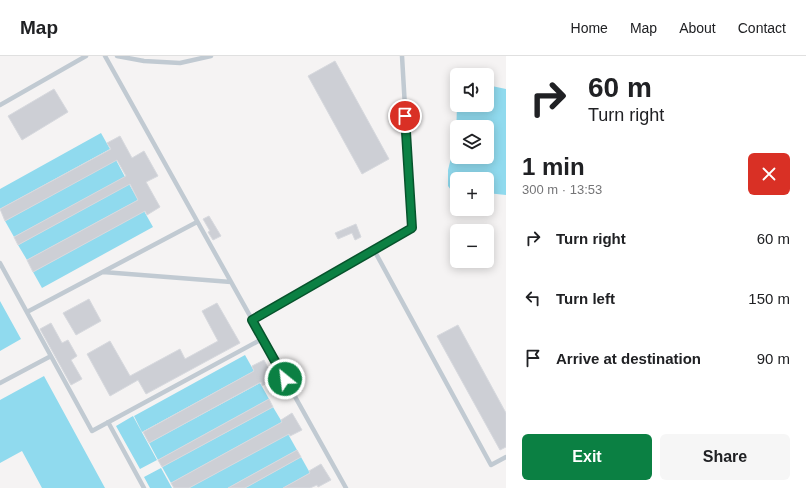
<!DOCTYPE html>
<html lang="en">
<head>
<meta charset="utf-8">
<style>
	body { margin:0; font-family:Helvetica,sans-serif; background:#f6f6f6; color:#202124; height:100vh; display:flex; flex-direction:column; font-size:15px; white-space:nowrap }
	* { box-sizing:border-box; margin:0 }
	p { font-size:13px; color:#757577 }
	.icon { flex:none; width:22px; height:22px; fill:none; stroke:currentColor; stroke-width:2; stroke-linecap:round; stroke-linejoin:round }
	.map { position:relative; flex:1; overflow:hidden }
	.sheet { display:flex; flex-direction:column; background:#fff; width:300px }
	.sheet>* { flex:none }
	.hud { background:#fff; color:#202124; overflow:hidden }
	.buttons { position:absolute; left:450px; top:12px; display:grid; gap:8px }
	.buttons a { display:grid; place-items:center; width:44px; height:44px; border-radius:6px; background:#fff; box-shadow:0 2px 10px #0003; font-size:20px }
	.pin { position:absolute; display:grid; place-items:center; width:34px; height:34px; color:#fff; margin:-17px; border:2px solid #fff; border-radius:50%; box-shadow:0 1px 4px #0007 }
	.me { position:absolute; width:44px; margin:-22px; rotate:331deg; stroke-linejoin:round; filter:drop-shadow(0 0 3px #0008) }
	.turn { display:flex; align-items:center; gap:14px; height:84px; padding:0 16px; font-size:18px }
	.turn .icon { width:52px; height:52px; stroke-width:2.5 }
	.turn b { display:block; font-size:28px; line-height:34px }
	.round { display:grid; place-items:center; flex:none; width:42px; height:42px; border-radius:6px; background:#f6f6f6 }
	.headline { display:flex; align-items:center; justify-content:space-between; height:68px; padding:0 16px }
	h1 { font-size:24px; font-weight:800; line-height:30px }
	.cta { display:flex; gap:8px; margin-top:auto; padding:8px 16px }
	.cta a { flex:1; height:46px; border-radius:6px; background:#0b8043; color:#fff; font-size:16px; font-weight:800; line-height:46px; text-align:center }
	.cta a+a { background:#f6f6f6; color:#202124 }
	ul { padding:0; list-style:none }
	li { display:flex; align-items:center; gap:12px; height:60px; padding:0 16px }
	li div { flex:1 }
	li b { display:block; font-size:15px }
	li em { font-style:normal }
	header { display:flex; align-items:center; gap:24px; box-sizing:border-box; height:56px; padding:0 20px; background:#fff; border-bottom:1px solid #e0e0e0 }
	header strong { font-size:19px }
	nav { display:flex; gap:22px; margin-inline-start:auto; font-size:14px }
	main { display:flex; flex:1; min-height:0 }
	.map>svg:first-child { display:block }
	.water { fill:#90daee; fill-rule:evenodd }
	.building { fill:#cdcfd5; stroke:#d7d9de }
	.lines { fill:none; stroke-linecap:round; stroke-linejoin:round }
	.lane { stroke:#c1cad2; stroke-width:4.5 }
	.route-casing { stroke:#07532c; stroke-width:10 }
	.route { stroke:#0b8043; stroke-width:7 }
</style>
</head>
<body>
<header>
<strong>Map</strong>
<nav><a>Home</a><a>Map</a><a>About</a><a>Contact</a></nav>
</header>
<main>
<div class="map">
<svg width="506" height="432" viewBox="0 0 506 432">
	<rect width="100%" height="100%" fill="#f5f3f3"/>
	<path class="water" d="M487,29l19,4v106l-19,-2v-14h-30v19l-9,-12v-16l8,-32 1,-33v-1v1h30zM457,71h30v30h-30z
		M101,77l9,16 -110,60v-20z
		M116,104l9,17 -111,60 -9,-16z
		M129,128l9,16 -111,60 -9,-15z
		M144,155l9,16 -111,61 -9,-16z
		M0,245l21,38 -21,12z
		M245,299l9,16 -112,61 -8,-16z
		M44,320l61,112h-63l-20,-37 -22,12v-63z
		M260,327l9,16 -111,61 -9,-17z
		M273,351l9,15 -111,61 -9,-16z
		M133,360l24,44 -17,9 -24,-43z
		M288,378l9,16 -69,38h-39z
		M301,401l9,16 -27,15h-38z
		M161,412l11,20h-22l-6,-11z"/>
	<path class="building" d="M335,5l54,98 -27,15 -54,-98z
		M54,33l14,23 -46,28 -14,-24z
		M120,80l12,22 12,-7 14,25 -12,6 14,25 -13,8 -2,-4 -112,61 -6,-12 111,-60 -8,-16 -112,61 -4,-8 112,-61 -9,-16 -112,61 -5,-12 111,-60 -4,-6z
		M209,160l12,20 -8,4 -5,-8 2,-1 -7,-12z
		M356,168l5,13 -6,3 -3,-7 -14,6 -3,-6z
		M89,243l12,22 -25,14 -13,-22z
		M217,247l23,40 -94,51 -8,-14 -28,16 -23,-42 23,-13 20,35 50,-27 5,10 33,-18 -16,-30z
		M51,267l11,20 6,-3 9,16 -6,4 11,19 -11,6 -31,-56z
		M458,269l48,88v34l-6,3 -63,-114z
		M264,304l10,19 -12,7 -1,-4 -112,61 -6,-11 111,-61 -2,-5z
		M269,343l4,8 -111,60 -4,-7z
		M292,357l10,17 -12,6 -1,-2 -100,54h-15l-3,-5 111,-61 -1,-2z
		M297,394l4,7 -56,31h-17z
		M321,408l10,16 -13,7 -1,-2 -7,3h-27l27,-15 -1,-2z"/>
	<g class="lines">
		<path class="lane" d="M105,0l241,432
			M117,0l27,5 36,2 31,-7
			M0,49l86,-49
			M374,194l117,215 15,-8
			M0,207l92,168 170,-92
			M103,216l128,10
			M27,256l170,-90
			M252,264l160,-93 -10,-171
			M0,327l51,-27
			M108,366l36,66"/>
	</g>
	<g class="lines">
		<g class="route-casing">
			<path id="route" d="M285,323l-33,-59 160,-92 -7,-112"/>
		</g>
		<use href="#route" class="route"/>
	</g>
</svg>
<div class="buttons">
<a><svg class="icon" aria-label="sound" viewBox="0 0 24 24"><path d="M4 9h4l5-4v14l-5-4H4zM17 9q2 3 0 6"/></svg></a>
<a><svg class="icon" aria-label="layers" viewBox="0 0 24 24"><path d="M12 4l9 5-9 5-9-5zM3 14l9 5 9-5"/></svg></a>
<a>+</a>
<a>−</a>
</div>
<div class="pin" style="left:405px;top:60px;background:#d93025"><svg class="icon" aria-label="arrive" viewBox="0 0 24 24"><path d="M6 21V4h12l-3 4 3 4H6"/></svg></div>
<svg class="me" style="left:285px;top:323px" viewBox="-20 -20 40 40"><circle r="17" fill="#0b8043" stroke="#fff" stroke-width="3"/><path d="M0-11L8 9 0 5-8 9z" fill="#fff"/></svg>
</div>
<section class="sheet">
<div class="hud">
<div class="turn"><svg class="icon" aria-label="right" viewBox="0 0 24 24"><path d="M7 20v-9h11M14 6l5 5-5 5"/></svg><div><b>60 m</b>Turn right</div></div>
</div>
<div class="headline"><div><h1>1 min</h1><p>300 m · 13:53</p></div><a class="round" style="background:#d93025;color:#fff"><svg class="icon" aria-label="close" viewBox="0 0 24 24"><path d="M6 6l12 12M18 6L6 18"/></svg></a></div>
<ul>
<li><svg class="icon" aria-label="right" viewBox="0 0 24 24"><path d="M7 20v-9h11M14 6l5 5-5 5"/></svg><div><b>Turn right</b></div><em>60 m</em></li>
<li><svg class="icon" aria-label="left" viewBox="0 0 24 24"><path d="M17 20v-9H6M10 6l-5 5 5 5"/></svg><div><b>Turn left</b></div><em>150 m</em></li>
<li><svg class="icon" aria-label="arrive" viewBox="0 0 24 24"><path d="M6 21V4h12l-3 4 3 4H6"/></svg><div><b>Arrive at destination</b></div><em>90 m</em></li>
</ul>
<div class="cta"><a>Exit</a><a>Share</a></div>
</section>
</main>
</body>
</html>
